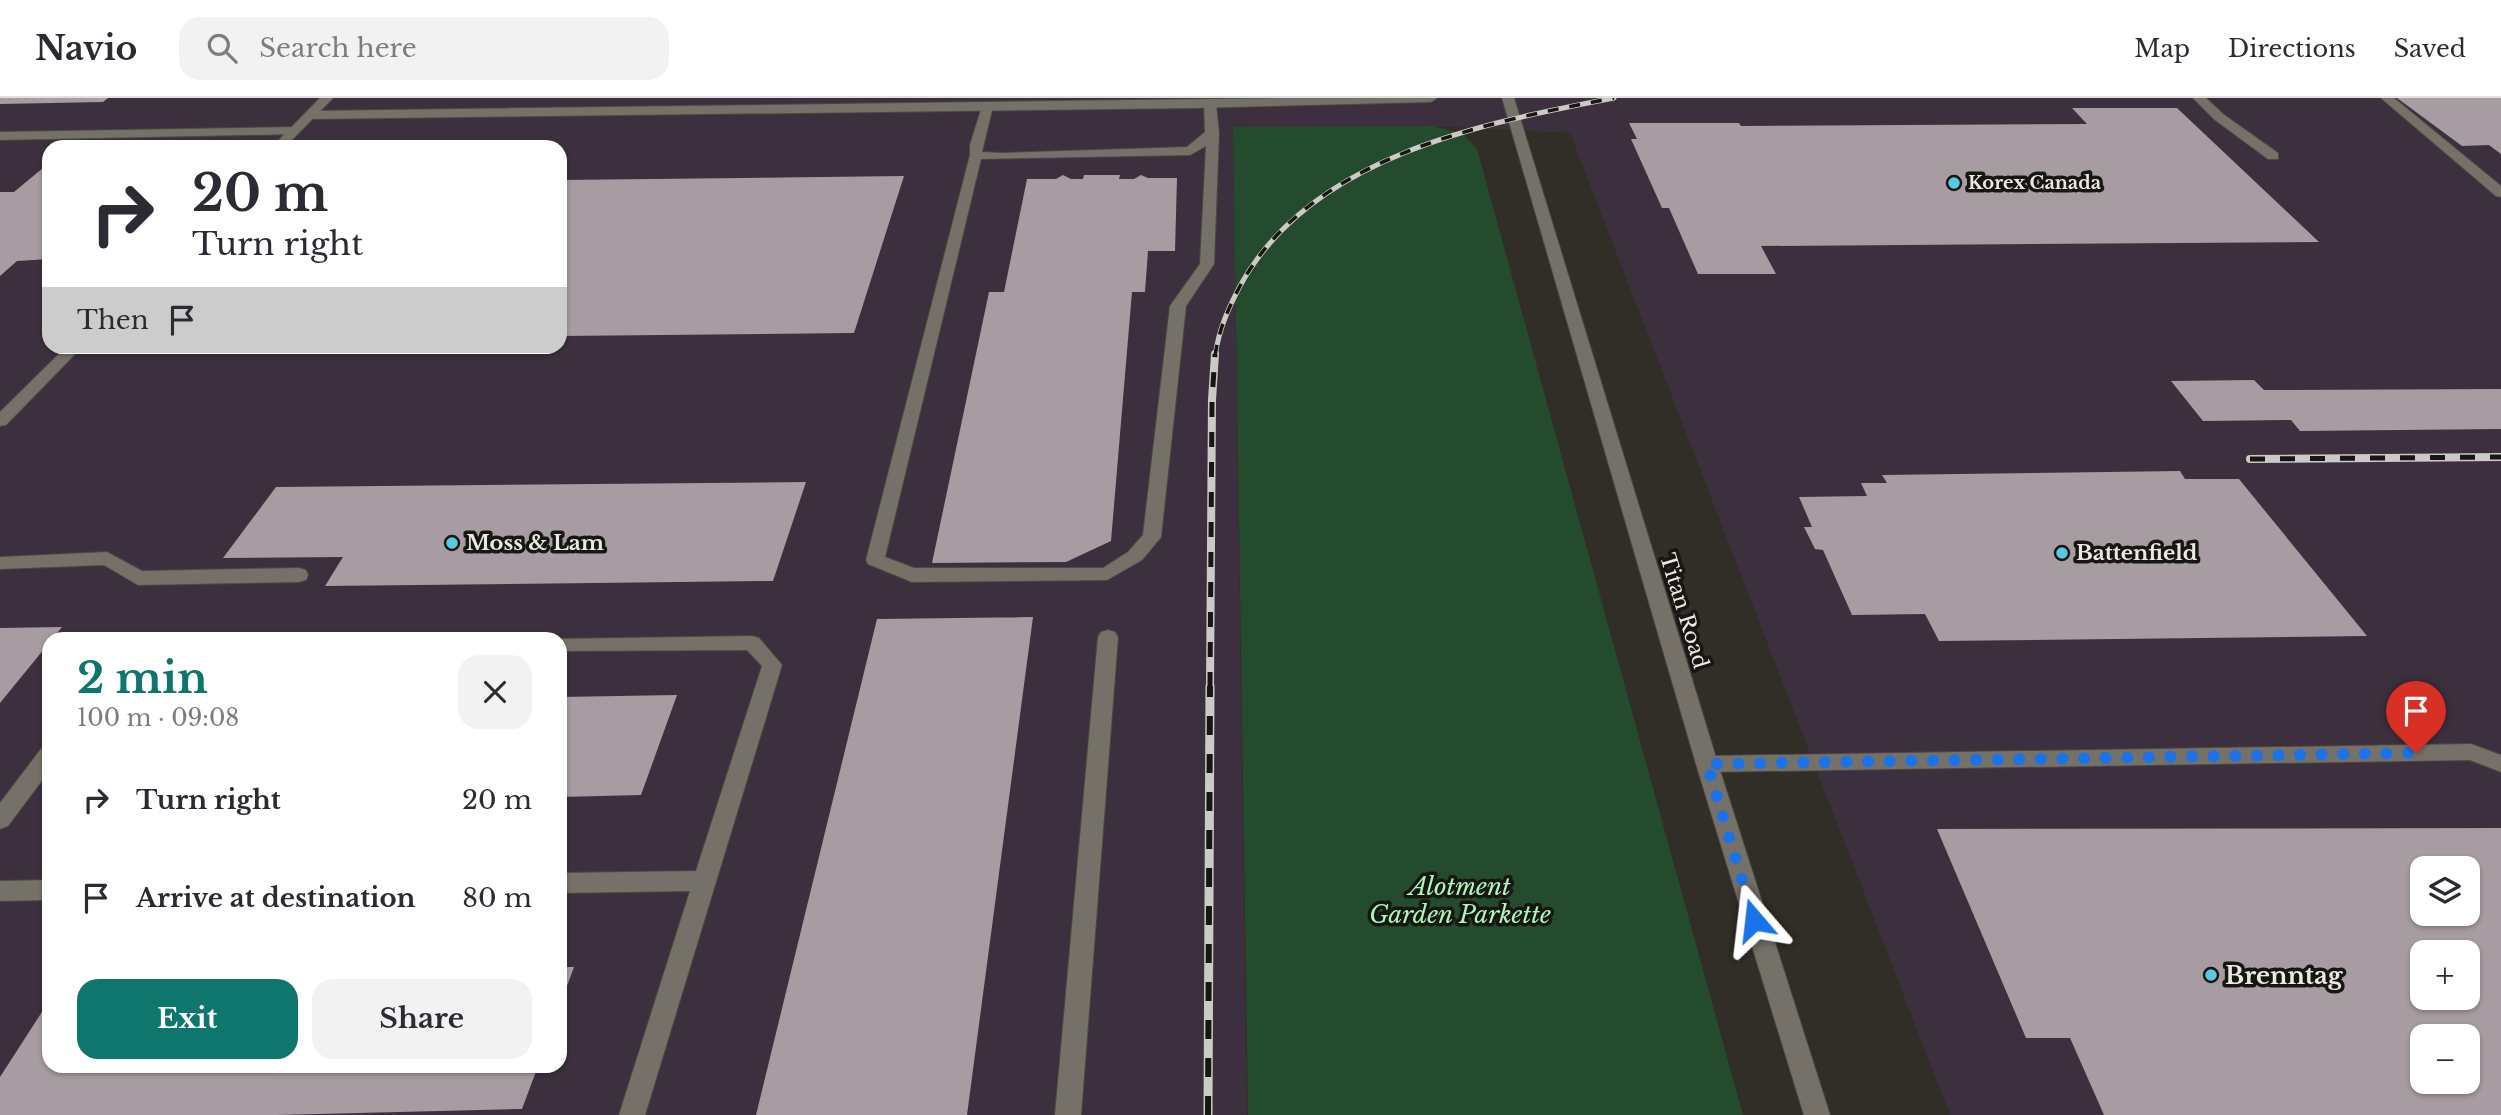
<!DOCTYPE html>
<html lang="en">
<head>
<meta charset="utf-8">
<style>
	body { margin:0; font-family:"Libre Baskerville",serif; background:#f2f2f3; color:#2b2b33; height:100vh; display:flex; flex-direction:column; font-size:26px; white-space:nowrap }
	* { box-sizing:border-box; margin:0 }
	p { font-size:23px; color:#7c7c81 }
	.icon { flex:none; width:38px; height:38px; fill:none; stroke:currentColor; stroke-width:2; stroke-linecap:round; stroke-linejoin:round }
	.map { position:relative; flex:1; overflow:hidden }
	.panel { position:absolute; left:42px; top:534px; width:525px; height:441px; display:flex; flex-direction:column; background:#fff; border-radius:21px; box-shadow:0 2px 5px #0004 }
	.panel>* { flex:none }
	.guide { position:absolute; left:42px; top:42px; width:525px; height:214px; border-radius:21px; box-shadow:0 2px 5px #0004; background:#fff; color:#2b2b33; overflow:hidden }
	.tools { position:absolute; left:2410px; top:758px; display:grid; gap:14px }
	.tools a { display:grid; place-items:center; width:70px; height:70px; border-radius:14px; background:#fff; box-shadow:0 2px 5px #0004; font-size:35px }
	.pin { position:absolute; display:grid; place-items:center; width:60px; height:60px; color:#fff; margin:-72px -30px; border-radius:50% 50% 50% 0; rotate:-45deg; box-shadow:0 0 7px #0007 }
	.pin .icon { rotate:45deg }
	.me { position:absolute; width:77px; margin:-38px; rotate:343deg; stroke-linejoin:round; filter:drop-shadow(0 0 5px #0008) }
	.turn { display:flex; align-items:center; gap:24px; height:147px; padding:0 35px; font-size:32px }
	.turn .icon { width:91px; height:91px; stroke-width:2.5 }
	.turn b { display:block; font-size:49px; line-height:60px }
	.then { display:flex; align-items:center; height:66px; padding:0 35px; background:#0003; gap:14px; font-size:26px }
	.round { display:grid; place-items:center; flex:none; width:74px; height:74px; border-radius:21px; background:#f2f2f3 }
	.head { display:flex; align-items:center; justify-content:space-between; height:119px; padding:0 35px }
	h1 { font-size:42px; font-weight:800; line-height:52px; color:#0f766e }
	.action { display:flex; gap:14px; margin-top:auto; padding:14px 35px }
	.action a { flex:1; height:80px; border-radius:21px; background:#0f766e; color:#fff; font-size:28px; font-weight:800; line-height:80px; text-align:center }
	.action a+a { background:#f2f2f3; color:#2b2b33 }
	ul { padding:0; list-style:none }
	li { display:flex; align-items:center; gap:21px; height:98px; padding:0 35px }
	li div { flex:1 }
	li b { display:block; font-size:26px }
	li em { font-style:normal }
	header { display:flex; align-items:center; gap:42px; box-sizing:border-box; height:98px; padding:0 35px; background:#fff; border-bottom:2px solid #e1e1e2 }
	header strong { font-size:33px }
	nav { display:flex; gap:38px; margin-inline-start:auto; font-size:24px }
	.search { width:490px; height:63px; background:#f2f2f3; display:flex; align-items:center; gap:18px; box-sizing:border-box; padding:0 24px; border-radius:21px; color:#7c7c81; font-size:26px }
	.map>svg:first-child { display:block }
	.industrial { fill:#3d303e; fill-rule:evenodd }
	.green { fill:#244b2d }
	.building { fill:#a79ca1; fill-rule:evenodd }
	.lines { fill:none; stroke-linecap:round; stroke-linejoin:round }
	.service-casing { stroke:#4b4942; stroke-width:2 }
	.minor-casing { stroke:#4b4942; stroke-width:2 }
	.tertiary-casing { stroke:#4b4942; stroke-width:2 }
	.service { fill:#757168; fill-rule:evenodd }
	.minor { fill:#757168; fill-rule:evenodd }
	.tertiary { fill:#757168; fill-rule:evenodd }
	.rail-far2-casing { stroke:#cccac5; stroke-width:5 }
	.rail-far1-casing { stroke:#cccac5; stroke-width:8 }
	.rail-casing { stroke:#cccac5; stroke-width:9 }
	.rail-far2 { stroke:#171612; stroke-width:3.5; stroke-dasharray:11; stroke-linecap:butt }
	.rail-far1 { stroke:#171612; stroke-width:5; stroke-dasharray:15; stroke-linecap:butt }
	.rail { stroke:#171612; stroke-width:6; stroke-dasharray:19; stroke-linecap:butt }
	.route { stroke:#1a73e8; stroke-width:12; stroke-dasharray:0 21.6 }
	.poi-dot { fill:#58c9e3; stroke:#171612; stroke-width:2.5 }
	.labels { text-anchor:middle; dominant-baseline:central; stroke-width:7; stroke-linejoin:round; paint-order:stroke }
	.far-poi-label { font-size:18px; font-weight:bold; fill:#ebe9e4; stroke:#171612; text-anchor:start }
	.poi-label { font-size:21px; font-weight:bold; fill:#ebe9e4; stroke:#171612; text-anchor:start }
	.street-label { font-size:21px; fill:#ebe9e4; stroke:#171612 }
	.near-park-label { font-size:24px; font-style:italic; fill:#a9f8b8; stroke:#171612 }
	.near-poi-label { font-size:24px; font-weight:bold; fill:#ebe9e4; stroke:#171612; text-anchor:start }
</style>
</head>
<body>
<header>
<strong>Navio</strong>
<div class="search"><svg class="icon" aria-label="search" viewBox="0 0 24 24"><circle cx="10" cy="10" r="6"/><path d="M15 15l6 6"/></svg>Search here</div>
<nav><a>Map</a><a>Directions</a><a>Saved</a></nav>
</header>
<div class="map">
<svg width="2501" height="1017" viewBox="0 0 2501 1017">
	<rect width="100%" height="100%" fill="#302e26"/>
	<path class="industrial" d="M0,0h2501v1017h-551l-380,-982 -136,-7 -201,2 14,987h-1247zM49,49h511v199h-511zM49,541h511v427h-511zM2422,770h46v46h-46zM2422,854h46v46h-46zM2422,938h46v46h-46z"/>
	<path class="green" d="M1434,28l29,8 14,15 266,966h-495l-15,-988z"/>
	<path class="building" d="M0,0h108l-5,4 -103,2z
		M2397,0h104v56l-12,-9 -27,1z
		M2072,10h105l142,134 -558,4 15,28h-78l-29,-66h-7l-31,-69h6l-8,-16h110l2,3 346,-2z
		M49,65v96l-32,2 -17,15v-84h14z
		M1063,77l8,4h12l1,-4h36l-1,4h15l7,-4 7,3h29l-2,73h-27l-3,41h-13l-21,249 -45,21 -134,1 57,-271h15l23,-113h29z
		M904,78l-50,157 -294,3v-156z
		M2254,282l10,10 237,-1v40l-201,2 -9,-11 -88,1 -32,-40z
		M2180,373l5,8h54l128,157 -428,5 -14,-27 -73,1 -29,-65 -8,-1 -11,-22h8l-13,-30 68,-1 -6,-13h26l-5,-8z
		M806,384l-33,99 -448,5 18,-29 -120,1 53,-71z
		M1033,519l-66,498h-211l121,-496z
		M62,529l-10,12h-3v4l-49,60v-75z
		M677,597l-36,100 -81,2v-100z
		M2501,730v287h-397l-34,-77h-44l-89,-209zM2422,770h46v46h-46zM2422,854h46v46h-46zM2422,938h46v46h-46z
		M560,869h14l-14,38z
		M49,903v65h489l-16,43 -244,6h-278v-38z"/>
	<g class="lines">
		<g class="service-casing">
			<path id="service" d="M2193,0h13l17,16 55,39v6h-10l-53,-39z
				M2381,0h13l107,88v11l-5,-1z
				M1210,2l6,4 3,29 -5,131 -28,42 -25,231 -19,23 -35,20 -195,2 -44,-18 -2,-4 104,-405v-10l13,-42 10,3 -11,46 20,1 185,-6 18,-15 -1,-28zM1206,48l-6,118 -30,42 -27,229 -15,17 -25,16h-189l-29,-11 96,-398 209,-4z
				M294,29l4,1v6l-298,6v-8z
				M107,454l35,19 157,-3 7,2 2,5 -2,5 -7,2 -161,3 -34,-20 -104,4v-12z
				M1108,532l7,2 3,5 -37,478h-26l43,-478 3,-5z
				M752,538l7,2 23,27 -137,450h-26l71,-224 -130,2v-20l136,-2 66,-205 -15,-16 -187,1v-12h-6z
				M2471,646l30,11v17l-31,-12 -763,12 -8,-2 -3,-6 3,-6 8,-2z
				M49,649v24l-41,55 -8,3v-26l41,-54z
				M49,782v20l-49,1v-20z"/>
		</g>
		<g class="minor-casing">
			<path id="minor" d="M1286,0h151l-6,4 -236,6 -884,11 -6,-4 6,-4z
				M1502,0h12l204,666 112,351h-26l-108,-351z"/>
		</g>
		<g class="tertiary-casing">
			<path id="tertiary" d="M320,0h13l-48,49h-13z
				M67,248h16l-77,79 -6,1v-14z"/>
		</g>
		<use href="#service" class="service"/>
		<use href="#minor" class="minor"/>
		<use href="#tertiary" class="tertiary"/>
		<g class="rail-far2-casing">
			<path id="rail-far2" d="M1215,258c4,-27 13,-47 25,-70 70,-129 242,-163 374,-188"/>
		</g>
		<g class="rail-far1-casing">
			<path id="rail-far1" d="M2250,361l251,-2
				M1210,589l2,-287 3,-46"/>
		</g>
		<g class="rail-casing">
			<path id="rail" d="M1208,1017l2,-429"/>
		</g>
		<use href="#rail-far2" class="rail-far2"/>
		<use href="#rail-far1" class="rail-far1"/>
		<use href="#rail" class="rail"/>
	</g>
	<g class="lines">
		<path class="route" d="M1754,822l-47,-156 709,-11"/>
	</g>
	<g class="poi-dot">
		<circle cx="1954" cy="85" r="7"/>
		<circle cx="452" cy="445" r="7"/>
		<circle cx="2062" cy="455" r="7"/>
		<circle cx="2211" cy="877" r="7"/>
	</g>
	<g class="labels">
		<g class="far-poi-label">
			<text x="1968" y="85">Korex Canada</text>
		</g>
		<g class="poi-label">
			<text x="466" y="445">Moss &amp; Lam</text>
			<text x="2076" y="455">Battenfield</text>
		</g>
		<g class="street-label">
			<text transform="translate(1684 513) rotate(73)">Titan Road</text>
		</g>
		<g class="near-park-label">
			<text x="1460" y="788">Alotment<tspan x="1460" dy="28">Garden Parkette</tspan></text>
		</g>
		<g class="near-poi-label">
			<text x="2225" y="877">Brenntag</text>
		</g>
	</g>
</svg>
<div class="tools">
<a><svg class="icon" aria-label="layers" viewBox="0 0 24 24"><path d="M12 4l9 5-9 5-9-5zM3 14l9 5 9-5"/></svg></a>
<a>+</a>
<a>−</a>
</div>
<div class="pin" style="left:2416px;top:655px;background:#d93025"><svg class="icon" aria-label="arrive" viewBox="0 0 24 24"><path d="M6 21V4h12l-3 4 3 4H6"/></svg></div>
<svg class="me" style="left:1754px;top:822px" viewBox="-20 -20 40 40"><path d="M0-17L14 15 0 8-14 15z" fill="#1a73e8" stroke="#fff" stroke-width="4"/></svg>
<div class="guide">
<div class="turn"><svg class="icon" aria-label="right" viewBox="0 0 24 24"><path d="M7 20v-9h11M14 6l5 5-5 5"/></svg><div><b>20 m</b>Turn right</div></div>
<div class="then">Then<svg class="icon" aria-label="arrive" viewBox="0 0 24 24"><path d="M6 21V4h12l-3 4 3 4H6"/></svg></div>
</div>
<section class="panel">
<div class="head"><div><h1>2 min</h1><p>100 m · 09:08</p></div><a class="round"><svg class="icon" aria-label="close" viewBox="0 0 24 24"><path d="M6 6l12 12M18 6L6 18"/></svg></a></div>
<ul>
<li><svg class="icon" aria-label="right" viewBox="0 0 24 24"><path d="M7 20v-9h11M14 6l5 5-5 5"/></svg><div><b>Turn right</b></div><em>20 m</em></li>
<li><svg class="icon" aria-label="arrive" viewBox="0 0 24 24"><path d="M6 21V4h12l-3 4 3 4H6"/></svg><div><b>Arrive at destination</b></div><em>80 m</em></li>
</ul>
<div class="action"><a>Exit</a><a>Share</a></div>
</section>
</div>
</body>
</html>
